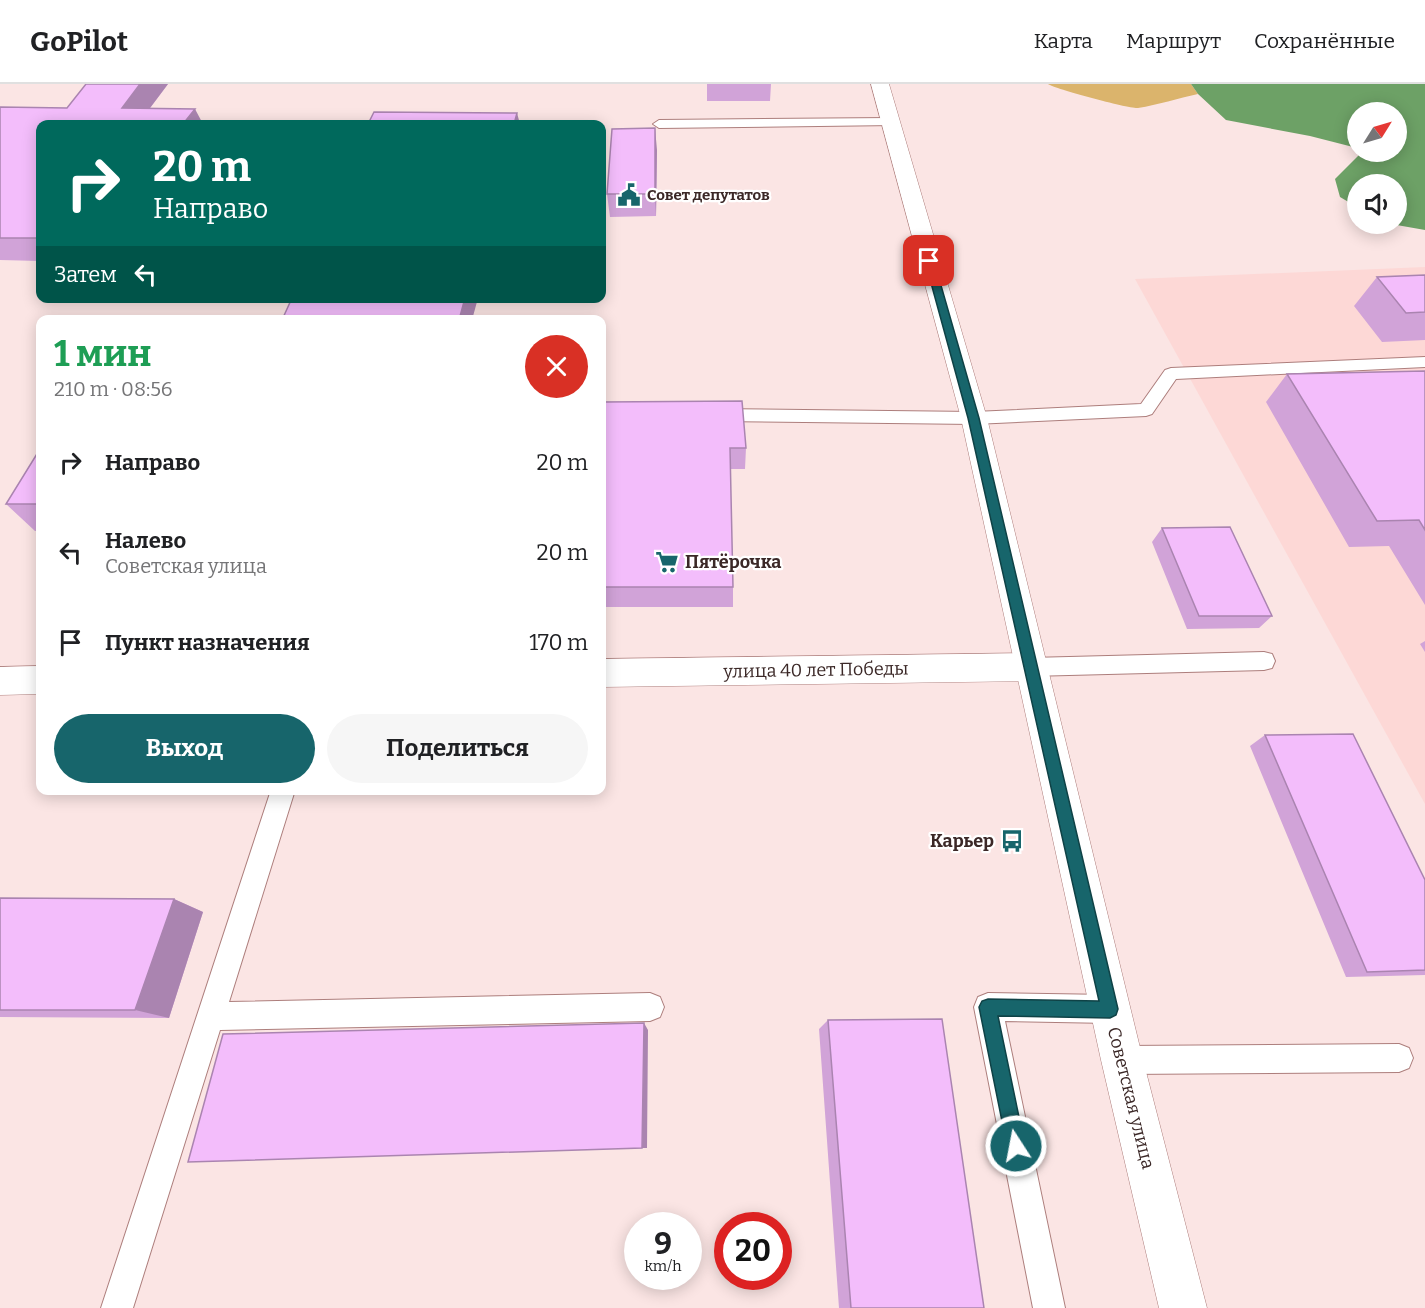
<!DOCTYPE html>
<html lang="ru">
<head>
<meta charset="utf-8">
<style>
	body { margin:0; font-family:Bitter,serif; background:#f6f6f6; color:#202124; height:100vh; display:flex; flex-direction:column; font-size:22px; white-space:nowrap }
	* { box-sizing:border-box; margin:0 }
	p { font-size:20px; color:#757577 }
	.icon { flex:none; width:33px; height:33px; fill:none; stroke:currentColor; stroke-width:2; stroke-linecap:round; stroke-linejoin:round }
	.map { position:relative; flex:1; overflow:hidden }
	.side { position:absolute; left:36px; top:231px; width:570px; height:480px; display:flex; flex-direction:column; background:#fff; border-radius:12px; box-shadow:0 3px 15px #0003 }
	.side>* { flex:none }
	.guide { position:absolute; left:36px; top:36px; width:570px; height:183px; border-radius:12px; box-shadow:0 3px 15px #0003; background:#00695c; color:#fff; overflow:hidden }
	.needle { width:39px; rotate:53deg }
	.fabs { position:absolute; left:1347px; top:18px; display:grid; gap:12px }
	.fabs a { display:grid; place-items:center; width:60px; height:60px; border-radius:50%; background:#fff; box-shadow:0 3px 15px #0003; font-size:30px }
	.speed { position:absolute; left:624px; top:1128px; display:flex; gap:12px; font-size:30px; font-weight:700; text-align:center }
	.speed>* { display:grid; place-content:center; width:78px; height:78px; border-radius:50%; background:#fff; box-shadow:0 3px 15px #0003; line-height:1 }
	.speed small { font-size:15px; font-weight:400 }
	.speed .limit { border:9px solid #d22; background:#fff; color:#111 }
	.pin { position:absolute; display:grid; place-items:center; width:51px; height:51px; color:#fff; margin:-26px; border-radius:12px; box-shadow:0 3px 9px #0006 }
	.me { position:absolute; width:66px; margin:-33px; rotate:349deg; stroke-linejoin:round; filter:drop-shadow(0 0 4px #0008) }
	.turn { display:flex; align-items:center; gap:21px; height:126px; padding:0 18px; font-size:27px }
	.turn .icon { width:78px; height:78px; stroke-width:2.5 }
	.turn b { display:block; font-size:42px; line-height:51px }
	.then { display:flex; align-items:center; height:57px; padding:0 18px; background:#0003; gap:12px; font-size:22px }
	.round { display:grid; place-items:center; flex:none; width:63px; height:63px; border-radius:32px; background:#f6f6f6 }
	.summary { display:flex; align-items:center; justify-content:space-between; height:102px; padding:0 18px }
	h1 { font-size:36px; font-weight:700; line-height:45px; color:#1e9e55 }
	.button { display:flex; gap:12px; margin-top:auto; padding:12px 18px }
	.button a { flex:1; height:69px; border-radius:36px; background:#17656b; color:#fff; font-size:24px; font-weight:700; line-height:69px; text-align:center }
	.button a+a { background:#f6f6f6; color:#202124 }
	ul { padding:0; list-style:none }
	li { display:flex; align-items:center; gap:18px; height:90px; padding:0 18px }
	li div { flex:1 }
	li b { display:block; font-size:22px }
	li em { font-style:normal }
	header { display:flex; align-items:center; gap:36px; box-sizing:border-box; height:84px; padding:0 30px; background:#fff; border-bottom:2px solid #e0e0e0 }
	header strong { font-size:28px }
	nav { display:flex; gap:33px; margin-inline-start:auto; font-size:21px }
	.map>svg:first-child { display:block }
	.built { fill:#fdd8d6 }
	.forest { fill:#dbb46c }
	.water { fill:#6da166 }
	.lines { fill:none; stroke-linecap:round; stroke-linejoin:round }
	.lane-casing { stroke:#ad7e7c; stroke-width:2 }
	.street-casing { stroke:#ad7e7c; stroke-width:1 }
	.secondary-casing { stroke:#ad7e7c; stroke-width:1 }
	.lane { fill:#fff; fill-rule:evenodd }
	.street { fill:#fff; fill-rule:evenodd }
	.secondary { fill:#fff; fill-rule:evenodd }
	.wall { fill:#d1a3d8 }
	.shaded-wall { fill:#aa84b0 }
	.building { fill:#f3bdfb; stroke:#aa84b0; stroke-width:1.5 }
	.route { fill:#17656b; stroke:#0f4246; stroke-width:1.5 }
	.labels { text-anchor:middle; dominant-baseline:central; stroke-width:4.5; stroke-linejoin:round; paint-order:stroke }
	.far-poi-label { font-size:15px; font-weight:bold; fill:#3b2827; stroke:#fff; text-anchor:start }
	.poi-label { font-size:18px; font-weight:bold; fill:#3b2827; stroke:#fff; text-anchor:start }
	.street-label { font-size:18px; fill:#3b2827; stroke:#fff }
</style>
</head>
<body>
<header>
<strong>GoPilot</strong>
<nav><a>Карта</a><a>Маршрут</a><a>Сохранённые</a></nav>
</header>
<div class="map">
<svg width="1425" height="1224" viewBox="0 0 1425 1224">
	<rect width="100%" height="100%" fill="#fbe5e4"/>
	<path class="built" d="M1425,183v537l-290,-525z"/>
	<path class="forest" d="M1048,0h143l7,10c-20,4 -40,11 -60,14 -8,1 -83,-19 -90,-24z"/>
	<path class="water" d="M1191,0h234v146l-34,-6h5v-40h-38l-1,23 -17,-10 -5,-18 27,-27h34v-40h-38l-1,36 -47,-12 -84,-16 -28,-26z"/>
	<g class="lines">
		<g class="lane-casing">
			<path id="lane" d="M890,34l5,1 1,3 -1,3 -236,3 -6,-4 6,-4z
				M1425,273v10l-249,12 -24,35 -6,2 -172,8 -260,-3 -6,-2 -3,-4 3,-4 6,-2 260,3 167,-8 24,-34 6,-2z
				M1264,568l8,2 3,7 -3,7 -8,2 -234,6 -8,-2 -3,-7 3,-7 8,-2z
				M271,706h24l-66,212 421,-9 10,4 4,10 -4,10 -10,4 -430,9 -87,278h-32z
				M988,909l122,2 10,4 4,10 -4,10 -10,4 -105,-2 60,287h-32l-59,-301 4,-10z
				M1399,960l10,4 4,10 -4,10 -10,4 -277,2 -10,-4 -4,-10 4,-10 10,-4z"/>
		</g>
		<g class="street-casing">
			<path id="street" d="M1030,569l11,4 5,10 -5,10 -11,4 -428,6v-28z
				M40,582v28l-40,1v-28z"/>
		</g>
		<g class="secondary-casing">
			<path id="secondary" d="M871,0h18l98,334 156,642 64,248h-48l-58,-248 -140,-642z"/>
		</g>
		<use href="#lane" class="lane"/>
		<use href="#street" class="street"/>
		<use href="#secondary" class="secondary"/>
	</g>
	<path class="wall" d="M168,0l-18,24 -110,16v137l-40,-1v-153l67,1z
		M707,0h64l-1,17h-63z
		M657,66l-1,66 -46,1 -3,-23z
		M1425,191v65l-43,2 -28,-36 23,-29z
		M1425,287v234l-36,-59 -40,1 -83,-145 21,-28z
		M602,318l144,46 -1,21h-15l3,118v20h-131z
		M40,365v82h-5l-29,-27z
		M1162,444l110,88 -13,12 -72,1 -35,-87z
		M1425,557v11l-5,-8z
		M1265,651l160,145v95l-79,2 -96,-231z
		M0,814l174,1 29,13 -34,106 -169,-1z
		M828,936l156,288h-145l-20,-279z"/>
	<path class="shaded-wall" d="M140,0h28l-30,40 -16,-16z
		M195,25l8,15h-20z
		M517,29l3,11h-6z
		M655,44l2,22 -1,66 -1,-22z
		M465,214h13l-6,22h-13z
		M174,815l29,13 -34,106 -34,-8z
		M644,939l4,7 -1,118h-5z"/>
	<path class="building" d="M86,0h54l-18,24 73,1 -12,15h-143v114h-40v-131l67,1z
		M374,28l143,1 -3,11h-146z
		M655,44v66h-48l5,-65z
		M1425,191v37l-19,1 -29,-36z
		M292,214h173l-6,22h-177z
		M1425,287v159l-6,-10 -42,1 -90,-147z
		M742,317l4,47h-16l3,139h-131v-185z
		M40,365v55h-34z
		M1230,443l42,89h-73l-37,-88z
		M1353,650l72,146v90l-58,2 -102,-237z
		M0,814l174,1 -39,111h-135z
		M942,935l42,289h-133l-23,-288z
		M644,939l-2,125 -454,14 35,-128z"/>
	<path class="route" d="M929,174l5,3 45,157 139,591 -2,6 -6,3 -112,-2 27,130 -3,6 -6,3 -7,-3 -2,-6 -28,-139 3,-6 6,-2 111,2 -131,-583 -43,-157z"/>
	<defs>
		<g id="civic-bare" transform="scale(1.8)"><path d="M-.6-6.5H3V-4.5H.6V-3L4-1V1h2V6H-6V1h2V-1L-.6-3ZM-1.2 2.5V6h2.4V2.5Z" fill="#17656b" stroke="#fff" stroke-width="2.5" paint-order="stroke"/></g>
		<g id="supermarket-bare" transform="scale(1.8)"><path d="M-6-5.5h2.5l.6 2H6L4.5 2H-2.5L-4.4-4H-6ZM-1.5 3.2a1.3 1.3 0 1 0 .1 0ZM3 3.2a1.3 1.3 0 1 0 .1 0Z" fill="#17656b" stroke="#fff" stroke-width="2.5" paint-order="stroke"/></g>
		<g id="bus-bare" transform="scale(1.8)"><path d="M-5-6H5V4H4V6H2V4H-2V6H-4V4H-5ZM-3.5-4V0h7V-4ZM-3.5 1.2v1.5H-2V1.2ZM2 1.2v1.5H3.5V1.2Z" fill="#17656b" stroke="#fff" stroke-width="2.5" paint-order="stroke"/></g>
	</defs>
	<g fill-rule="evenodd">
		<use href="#civic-bare" x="629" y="111"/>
		<use href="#supermarket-bare" x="667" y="478"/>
		<use href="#bus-bare" x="1012" y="757"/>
	</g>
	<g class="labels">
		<g class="far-poi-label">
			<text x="647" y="111">Совет депутатов</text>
		</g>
		<g class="poi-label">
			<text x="685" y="478">Пятёрочка</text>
			<text x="994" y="757" text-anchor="end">Карьер</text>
		</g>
		<g class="street-label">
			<text transform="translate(816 586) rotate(-1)">улица 40 лет Победы</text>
			<text transform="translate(1131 1014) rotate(76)">Советская улица</text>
		</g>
	</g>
</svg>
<div class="fabs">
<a><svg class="needle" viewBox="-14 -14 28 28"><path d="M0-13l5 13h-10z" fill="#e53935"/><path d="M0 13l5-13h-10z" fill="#757577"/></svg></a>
<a><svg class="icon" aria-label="sound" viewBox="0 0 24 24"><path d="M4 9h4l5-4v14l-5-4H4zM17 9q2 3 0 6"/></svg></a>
</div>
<div class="speed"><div>9<small>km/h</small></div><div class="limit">20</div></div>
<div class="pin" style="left:929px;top:177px;background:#d93025"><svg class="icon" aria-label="arrive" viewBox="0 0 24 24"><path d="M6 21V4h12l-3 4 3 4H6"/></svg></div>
<svg class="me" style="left:1016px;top:1062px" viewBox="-20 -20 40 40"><circle r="17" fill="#17656b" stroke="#fff" stroke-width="3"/><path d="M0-11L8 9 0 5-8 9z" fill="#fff"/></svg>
<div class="guide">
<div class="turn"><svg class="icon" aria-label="right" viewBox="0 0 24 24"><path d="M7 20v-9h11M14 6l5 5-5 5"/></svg><div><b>20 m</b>Направо</div></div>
<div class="then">Затем<svg class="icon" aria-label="left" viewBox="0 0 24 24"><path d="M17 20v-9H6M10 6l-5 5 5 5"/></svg></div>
</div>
<section class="side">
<div class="summary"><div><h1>1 мин</h1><p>210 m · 08:56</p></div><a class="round" style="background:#d93025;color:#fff"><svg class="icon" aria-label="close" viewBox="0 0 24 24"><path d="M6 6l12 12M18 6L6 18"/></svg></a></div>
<ul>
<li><svg class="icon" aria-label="right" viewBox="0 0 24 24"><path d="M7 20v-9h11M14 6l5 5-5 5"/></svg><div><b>Направо</b></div><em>20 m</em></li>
<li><svg class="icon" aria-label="left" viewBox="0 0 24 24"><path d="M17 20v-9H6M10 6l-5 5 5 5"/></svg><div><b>Налево</b><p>Советская улица</p></div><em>20 m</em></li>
<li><svg class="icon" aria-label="arrive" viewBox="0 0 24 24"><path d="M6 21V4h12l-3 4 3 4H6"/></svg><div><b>Пункт назначения</b></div><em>170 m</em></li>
</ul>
<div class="button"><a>Выход</a><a>Поделиться</a></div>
</section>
</div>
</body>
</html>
